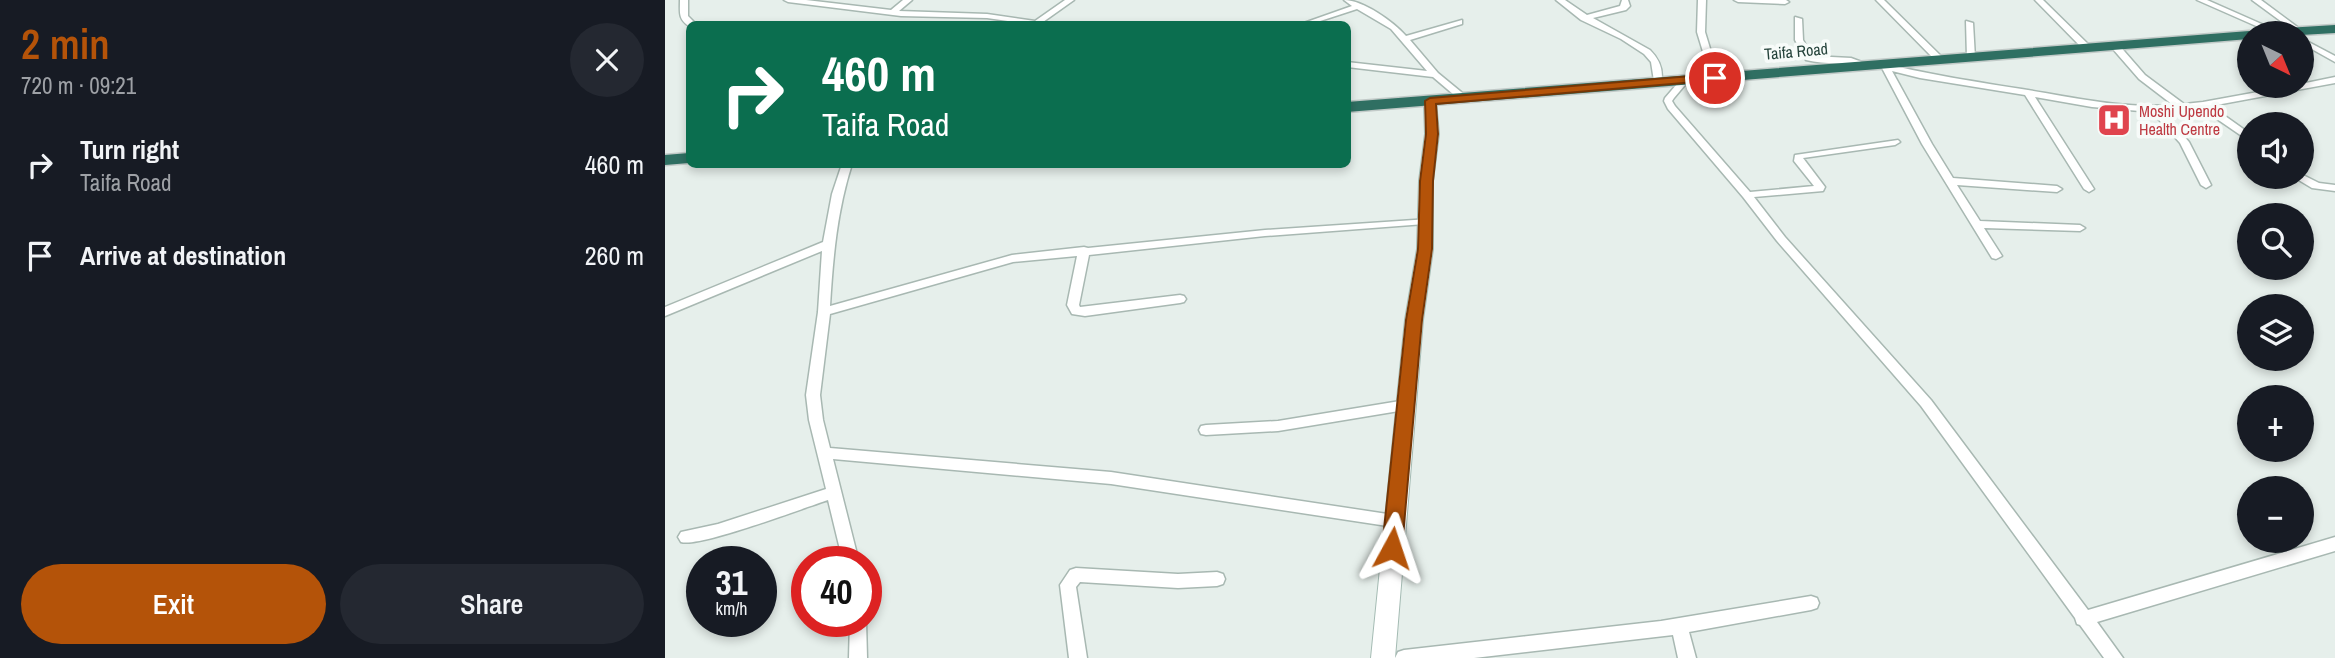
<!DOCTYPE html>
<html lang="en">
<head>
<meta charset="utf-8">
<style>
	body { margin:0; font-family:"Archivo Narrow",sans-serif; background:#242831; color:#f1f3f6; height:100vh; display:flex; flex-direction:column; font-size:26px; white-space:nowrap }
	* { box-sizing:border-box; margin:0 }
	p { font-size:23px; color:#9ea1a6 }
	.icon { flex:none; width:38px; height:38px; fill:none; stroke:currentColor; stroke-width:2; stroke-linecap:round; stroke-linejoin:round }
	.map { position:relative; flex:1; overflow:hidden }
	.side { display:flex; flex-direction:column; background:#171b24; width:665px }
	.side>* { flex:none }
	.top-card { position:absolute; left:21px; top:21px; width:665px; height:147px; border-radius:10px; box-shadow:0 4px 10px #0003; background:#0b6e4f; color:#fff; overflow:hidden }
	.needle { width:46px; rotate:137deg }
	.controls { position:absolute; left:1572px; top:21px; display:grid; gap:14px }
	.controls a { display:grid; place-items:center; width:77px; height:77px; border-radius:50%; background:#171b24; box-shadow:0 4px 10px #0003; font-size:35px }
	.speed { position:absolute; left:21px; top:546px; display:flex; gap:14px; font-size:35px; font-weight:700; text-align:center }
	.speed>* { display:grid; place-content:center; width:91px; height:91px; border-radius:50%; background:#171b24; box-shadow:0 4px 10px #0003; line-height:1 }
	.speed small { font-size:18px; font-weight:400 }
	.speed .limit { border:10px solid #d22; background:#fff; color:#111 }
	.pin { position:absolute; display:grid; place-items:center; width:60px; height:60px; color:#fff; margin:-30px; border:4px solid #fff; border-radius:50%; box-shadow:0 2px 7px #0007 }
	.me { position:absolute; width:77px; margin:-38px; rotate:5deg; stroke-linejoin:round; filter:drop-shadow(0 0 5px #0008) }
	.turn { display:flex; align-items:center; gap:24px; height:147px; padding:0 21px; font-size:32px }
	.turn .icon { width:91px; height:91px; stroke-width:2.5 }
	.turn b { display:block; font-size:49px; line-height:60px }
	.round { display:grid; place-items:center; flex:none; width:74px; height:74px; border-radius:37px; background:#242831 }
	.head { display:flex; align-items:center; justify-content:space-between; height:119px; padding:0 21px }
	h1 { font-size:42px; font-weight:600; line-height:52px; color:#b45309 }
	.button { display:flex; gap:14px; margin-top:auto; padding:14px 21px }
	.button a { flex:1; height:80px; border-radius:42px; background:#b45309; color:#fff; font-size:28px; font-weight:600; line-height:80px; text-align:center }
	.button a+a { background:#242831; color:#f1f3f6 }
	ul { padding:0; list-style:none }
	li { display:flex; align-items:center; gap:21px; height:91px; padding:0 21px }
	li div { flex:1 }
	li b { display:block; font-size:26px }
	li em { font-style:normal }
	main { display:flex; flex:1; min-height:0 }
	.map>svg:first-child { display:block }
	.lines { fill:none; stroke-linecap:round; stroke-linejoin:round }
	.street-casing { stroke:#a8b8b2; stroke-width:3 }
	.secondary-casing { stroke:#a4bbb3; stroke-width:2 }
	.highway-casing { stroke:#c2cac8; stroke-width:3 }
	.street { fill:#fff; fill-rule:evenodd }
	.secondary { fill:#fff; fill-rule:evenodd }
	.highway { fill:#2f6f62; fill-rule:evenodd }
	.route { fill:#b45309; stroke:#753606; stroke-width:2 }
	.labels { text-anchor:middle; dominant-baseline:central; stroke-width:7; stroke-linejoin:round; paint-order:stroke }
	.far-street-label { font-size:16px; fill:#24423a; stroke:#f7fbf9 }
	.far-health-label { font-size:16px; fill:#be3a42; stroke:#f7fbf9; text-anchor:start }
</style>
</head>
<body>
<main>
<section class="side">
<div class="head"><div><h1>2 min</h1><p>720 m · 09:21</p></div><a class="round"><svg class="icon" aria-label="close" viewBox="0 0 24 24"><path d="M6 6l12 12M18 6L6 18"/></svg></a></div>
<ul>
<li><svg class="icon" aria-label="right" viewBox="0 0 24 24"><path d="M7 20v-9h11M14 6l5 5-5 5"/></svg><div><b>Turn right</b><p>Taifa Road</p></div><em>460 m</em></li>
<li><svg class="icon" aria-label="arrive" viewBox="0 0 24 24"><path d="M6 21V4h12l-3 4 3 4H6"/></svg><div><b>Arrive at destination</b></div><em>260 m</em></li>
</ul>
<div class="button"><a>Exit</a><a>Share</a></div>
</section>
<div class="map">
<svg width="1670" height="658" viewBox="0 0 1670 658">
	<rect width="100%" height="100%" fill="#e6efeb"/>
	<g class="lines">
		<g class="street-casing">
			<path id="street" d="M15,0h8v16l8,8 -7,2c-11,-7 -9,-14 -9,-26z
				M119,0h22l85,10 12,-10h9l-13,11 88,3 48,7 30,-21h9l-31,22 2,2h-16l-42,-6 -86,-2 -113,-14z
				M679,0c19,0 50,22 62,36l56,-16v4l-52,16 28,33 28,23v4h-6l-27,-23 -86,-10v-5l80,9 -36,-42 -34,-20 -46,15h-10l51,-18z
				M891,0h9l22,15 33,-9 2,-6h6l2,6 -4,4 -33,8 57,32c9,9 14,19 11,33l-7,-2 -3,-19 -7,-8 -23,-15 -40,-19z
				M1033,0h8l-1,32 14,46 -4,3 -4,-3 -14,-46z
				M1069,0h52l3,2 -4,2 -47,-2z
				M1211,0h8l59,58v4h-6z
				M1370,0h8l47,46v4h-6z
				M1532,0h10l75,33h-10z
				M1587,0h9l43,32 -3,2 -4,-1z
				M1130,17l7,2 1,21 9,16 39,2 19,7 -4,3c-20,-7 -40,-3 -60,-8l-11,-20z
				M1301,21l7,2 2,35 -4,2 -4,-2z
				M1636,38l34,18v6l-34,-19z
				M1447,44h6l27,31 39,29 19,-2 88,-16h10v-2l34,-7v6l-124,23 38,27v8l-48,-33 -39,3 27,31 22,43 -5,3 -5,-3 -21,-42 -28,-31 -60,-5 -57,-10 59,92 -5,3 -5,-3 -59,-94 -105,-17 -28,-7 40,73 21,34 104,8 5,3 -5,3 -100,-7 23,36 100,4 5,3 -5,3 -96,-3 18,28 -6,3 -4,-1 -70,-114 -40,-76 -12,-4 4,-3c51,13 103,21 154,29 48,8 97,19 145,15l-34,-26 -27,-31z
				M1018,77l7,2 -16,19 -2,3 3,5 75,86 64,-6 -20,-25 1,-6 103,-15 2,2 -5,3 -92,13 22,29 -2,4 -69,6 31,40 146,163 157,210 247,-73v14l-238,71 26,36h-19l-24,-33 -3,-1 -2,-6 -154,-212 -144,-165 -34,-44 -75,-88 -4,-8 1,-3z
				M177,164h10c-15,47 -19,93 -22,142l182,-51 72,-8 4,1 177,-18 164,-11 1,2 -5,3 -160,12 -176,19 -10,50 1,2 100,-12 4,1 2,3 -2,3 -4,1 -95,13 -13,-2 -5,-9 10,-49 -64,6 -183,52 -10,81 3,25 7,28 281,24 283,43 5,2 3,4 -3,4 -5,2 -283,-43 -278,-25 26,103h-16l-15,-62c-24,8 -130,48 -147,42l-3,-5 3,-5 37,-8 108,-35 -17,-69 -3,-25 12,-83 4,-61 -157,65v-9l158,-65 9,-48z
				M1636,174l18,9 16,2v6l-23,-3 -15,-9 -1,-2h5z
				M741,400l5,1 2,4 -2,4 -133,22 -72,4 -5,-1 -2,-4 2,-4 5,-1 72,-4z
				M411,568l102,6 39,-2 6,2 2,5 -2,5 -6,2 -39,2 -98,-6 -4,5 11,71h-18l-9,-73 10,-15z
				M1146,596l6,2 2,5 -2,5 -6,2 -122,22 7,26h-18l-5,-23 -199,23h-79l3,-6 6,-2 257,-29z
				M185,621h16l1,37h-18z"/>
		</g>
		<g class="secondary-casing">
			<path id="secondary" d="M765,97l6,4 3,33 -6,47v68l-10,71 -28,338h-24l34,-338 12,-71 2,-68 6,-47 -1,-33z"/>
		</g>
		<g class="highway-casing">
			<path id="highway" d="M1670,25v8l-34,2 -38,-2 7,-4z
				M1584,31l6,2h-6v6l-902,73v-10z
				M24,153v10l-24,2v-10z"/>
		</g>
		<use href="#street" class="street"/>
		<use href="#secondary" class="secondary"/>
		<use href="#highway" class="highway"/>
	</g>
	<path class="route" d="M1050,74l4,1v5l-283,24 2,30 -5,47 -1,68 -10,71 -20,228 -3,6 -7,3 -7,-3 -3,-6 24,-228 12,-71 2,-68 6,-47 -1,-33 5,-3z"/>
	<defs>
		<g id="hospital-square" transform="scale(1.75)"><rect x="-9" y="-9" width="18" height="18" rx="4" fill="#e0444e" stroke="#f7fbf9"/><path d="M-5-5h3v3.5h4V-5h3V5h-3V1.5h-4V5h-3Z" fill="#fff"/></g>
	</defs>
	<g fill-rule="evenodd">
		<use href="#hospital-square" x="1449" y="120"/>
	</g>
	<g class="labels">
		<g class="far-street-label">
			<text transform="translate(1131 51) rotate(-5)">Taifa Road</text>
		</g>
		<g class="far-health-label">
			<text x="1474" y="111">Moshi Upendo<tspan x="1474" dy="18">Health Centre</tspan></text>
		</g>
	</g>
</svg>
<div class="controls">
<a><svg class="needle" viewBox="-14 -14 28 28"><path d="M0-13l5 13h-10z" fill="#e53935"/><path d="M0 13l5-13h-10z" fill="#9ea1a6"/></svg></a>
<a><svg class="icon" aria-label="sound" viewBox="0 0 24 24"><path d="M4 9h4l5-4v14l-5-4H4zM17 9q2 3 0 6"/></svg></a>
<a><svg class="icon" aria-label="search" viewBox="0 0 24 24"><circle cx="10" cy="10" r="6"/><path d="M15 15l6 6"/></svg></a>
<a><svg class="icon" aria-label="layers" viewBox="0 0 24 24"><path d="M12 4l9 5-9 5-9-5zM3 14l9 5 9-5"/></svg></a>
<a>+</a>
<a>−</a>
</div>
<div class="speed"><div>31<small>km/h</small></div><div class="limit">40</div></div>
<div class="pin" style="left:1050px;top:78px;background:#d93025"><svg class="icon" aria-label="arrive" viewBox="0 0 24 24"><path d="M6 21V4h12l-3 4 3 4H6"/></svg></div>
<svg class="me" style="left:727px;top:548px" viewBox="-20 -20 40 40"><path d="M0-17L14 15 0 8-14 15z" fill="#b45309" stroke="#fff" stroke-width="4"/></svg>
<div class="top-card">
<div class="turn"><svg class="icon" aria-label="right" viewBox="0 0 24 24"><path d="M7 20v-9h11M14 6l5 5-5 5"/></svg><div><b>460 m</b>Taifa Road</div></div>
</div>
</div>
</main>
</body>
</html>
